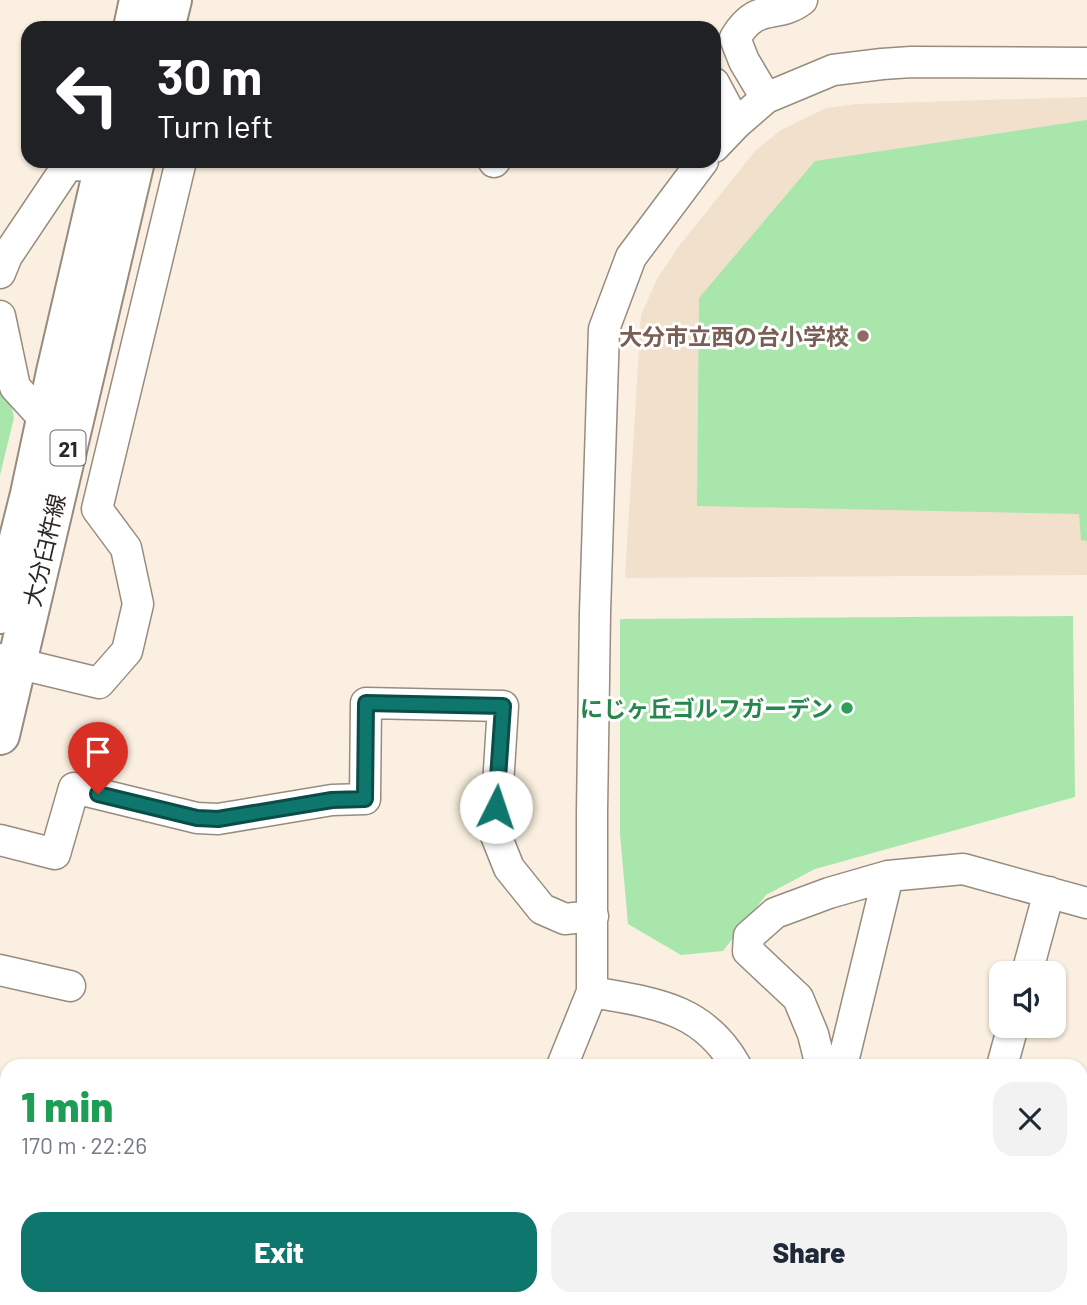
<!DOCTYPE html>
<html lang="en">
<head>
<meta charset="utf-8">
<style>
	body { margin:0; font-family:Barlow,"Noto Sans JP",sans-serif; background:#f2f2f3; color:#1f2937; height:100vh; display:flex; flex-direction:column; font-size:26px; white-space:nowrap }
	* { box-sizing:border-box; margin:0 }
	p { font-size:23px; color:#747a83 }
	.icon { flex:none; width:38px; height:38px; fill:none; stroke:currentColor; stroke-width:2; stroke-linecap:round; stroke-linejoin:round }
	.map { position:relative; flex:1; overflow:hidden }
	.side { position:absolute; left:0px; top:1059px; width:1088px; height:247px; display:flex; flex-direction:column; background:#fff; border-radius:21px 21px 0 0; box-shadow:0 2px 5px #0004 }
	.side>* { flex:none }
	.guide { position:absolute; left:21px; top:21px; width:700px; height:147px; border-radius:21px; box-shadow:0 2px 5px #0004; background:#202124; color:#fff; overflow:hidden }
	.buttons { position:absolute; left:989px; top:961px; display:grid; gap:14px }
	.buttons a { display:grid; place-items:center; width:77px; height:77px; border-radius:14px; background:#fff; box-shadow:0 2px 5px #0004; font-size:35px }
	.pin { position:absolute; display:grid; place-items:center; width:60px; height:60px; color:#fff; margin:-72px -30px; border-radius:50% 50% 50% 0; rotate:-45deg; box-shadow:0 0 7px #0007 }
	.pin .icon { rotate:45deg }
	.me { position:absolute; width:77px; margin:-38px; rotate:4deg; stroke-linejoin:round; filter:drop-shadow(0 0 5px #0008) }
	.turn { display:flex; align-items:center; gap:24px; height:147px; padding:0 21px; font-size:32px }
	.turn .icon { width:91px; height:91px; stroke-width:2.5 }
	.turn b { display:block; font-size:49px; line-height:60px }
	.round { display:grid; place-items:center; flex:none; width:74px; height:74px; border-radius:21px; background:#f2f2f3 }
	.overview { display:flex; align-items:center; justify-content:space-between; height:119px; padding:0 21px }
	h1 { font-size:42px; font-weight:800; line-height:52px; color:#1e9e55 }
	.cta { display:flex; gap:14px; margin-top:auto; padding:14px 21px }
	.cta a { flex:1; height:80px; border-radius:21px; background:#0f766e; color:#fff; font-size:28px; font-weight:800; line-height:80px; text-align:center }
	.cta a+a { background:#f2f2f3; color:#1f2937 }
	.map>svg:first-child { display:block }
	.built { fill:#f1e1cc }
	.green { fill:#a8e6ac }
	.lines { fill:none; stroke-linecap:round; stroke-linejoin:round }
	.minor-casing { stroke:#968c7f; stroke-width:33 }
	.major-casing { stroke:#968c7f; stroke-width:42 }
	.minor { stroke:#fff; stroke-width:30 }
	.major { stroke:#fff; stroke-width:38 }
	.route-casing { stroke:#0a4d48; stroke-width:18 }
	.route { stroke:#0f766e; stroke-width:12 }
	.education-dot { fill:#8d6e63; stroke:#fefefe; stroke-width:2.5 }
	.leisure-dot { fill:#2e9e5b; stroke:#fefefe; stroke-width:2.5 }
	.labels { text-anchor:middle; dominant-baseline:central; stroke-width:6; stroke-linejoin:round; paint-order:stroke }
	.shield { fill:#fefefe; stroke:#6a6864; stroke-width:2 }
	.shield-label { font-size:21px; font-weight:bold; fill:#2b2722 }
	.education-label { font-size:23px; font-weight:bold; fill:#785e54; stroke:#fefefe; text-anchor:end }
	.street-label { font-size:23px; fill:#2b2722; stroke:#fefefe }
	.leisure-label { font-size:23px; font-weight:bold; fill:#27864d; stroke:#fefefe; text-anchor:end }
</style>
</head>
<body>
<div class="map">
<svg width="1087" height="1305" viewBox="0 0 1087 1305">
	<rect width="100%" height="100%" fill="#faefe0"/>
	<path class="built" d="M1087,97v478l-462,3 16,-263 16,-36 22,-33 77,-96 25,-20 45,-22 31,-4z"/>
	<path class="green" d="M1087,120v421l-6,-1 -2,-26 -382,-8 2,-208 116,-137z
		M0,350l14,68 -14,57z
		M1073,616l2,181 -260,72 -49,26 -43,56 -42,4 -53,-31 -8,-90v-215z
		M954,1299h122l-1,6h-123z"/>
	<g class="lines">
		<g class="minor-casing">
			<path id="minor" d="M714,83l22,41
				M766,98l-22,-37 -9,-23c23,-38 41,-18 67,-38
				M714,147l22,-23 30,-26 67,-28 49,-6 29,-2 176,1
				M494,162l1,-1
				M0,273l7,-17 61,-91 36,1 22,4
				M0,316l15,71 31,34
				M0,659l99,24 28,-32 11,-47 -12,-56 -29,-39 84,-348
				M0,840l55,14 19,-66 123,30 21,1 114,-19 33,-1 1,-96 137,3 -8,127 14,35 33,41 23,10 28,-3
				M0,970l70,16
				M1027,973l22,-81
				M592,992c61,11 111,15 144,74
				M562,1066l30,-74v-180l3,-199 9,-284 27,-72 72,-96
				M821,1066l-8,-32 -15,-36 -50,-47 1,-15 26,-23 54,-20 59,-17 75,-7 124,34
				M842,1066l46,-190
				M1002,1066l11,-40
				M738,1298v7
				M414,1305l4,-7
				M937,1305l2,-7
				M1086,1305l1,-5"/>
		</g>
		<g class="major-casing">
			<path id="major" d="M133,28l6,-28
				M165,28l7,-28
				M0,614l30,-120 26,-122 49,-211
				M0,735l135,-574"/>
		</g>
		<use href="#minor" class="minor"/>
		<use href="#major" class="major"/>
	</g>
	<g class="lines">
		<g class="route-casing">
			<path id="route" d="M98,794l99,24 21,1 114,-19 33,-1 1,-96 137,3 -7,101"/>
		</g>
		<use href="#route" class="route"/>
	</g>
	<circle class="education-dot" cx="863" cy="336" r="7"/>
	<circle class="leisure-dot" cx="847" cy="708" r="7"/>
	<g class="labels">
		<rect class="shield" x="50.5" y="430.5" width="35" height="35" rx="5"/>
		<g class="shield-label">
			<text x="68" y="448">21</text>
		</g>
		<g class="education-label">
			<text x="849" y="336">大分市立西の台小学校</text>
		</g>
		<g class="street-label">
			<text transform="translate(44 550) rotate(-77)">大分臼杵線</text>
		</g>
		<g class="leisure-label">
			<text x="833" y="708">にじヶ丘ゴルフガーデン</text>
		</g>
	</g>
</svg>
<div class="buttons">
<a><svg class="icon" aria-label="sound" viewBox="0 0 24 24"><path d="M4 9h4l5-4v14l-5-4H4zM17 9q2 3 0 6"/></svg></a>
</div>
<div class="pin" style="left:98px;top:794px;background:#d93025"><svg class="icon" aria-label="arrive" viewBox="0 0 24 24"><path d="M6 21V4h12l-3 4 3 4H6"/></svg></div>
<svg class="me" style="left:496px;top:807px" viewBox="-20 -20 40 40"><circle r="19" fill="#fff"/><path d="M0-13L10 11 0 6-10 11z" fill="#0f766e"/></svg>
<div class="guide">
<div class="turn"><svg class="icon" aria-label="left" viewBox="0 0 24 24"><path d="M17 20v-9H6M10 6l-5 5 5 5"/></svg><div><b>30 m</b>Turn left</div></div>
</div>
<section class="side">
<div class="overview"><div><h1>1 min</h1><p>170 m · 22:26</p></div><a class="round"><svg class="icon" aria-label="close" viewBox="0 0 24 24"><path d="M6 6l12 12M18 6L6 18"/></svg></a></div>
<div class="cta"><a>Exit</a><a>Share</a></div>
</section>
</div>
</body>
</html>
